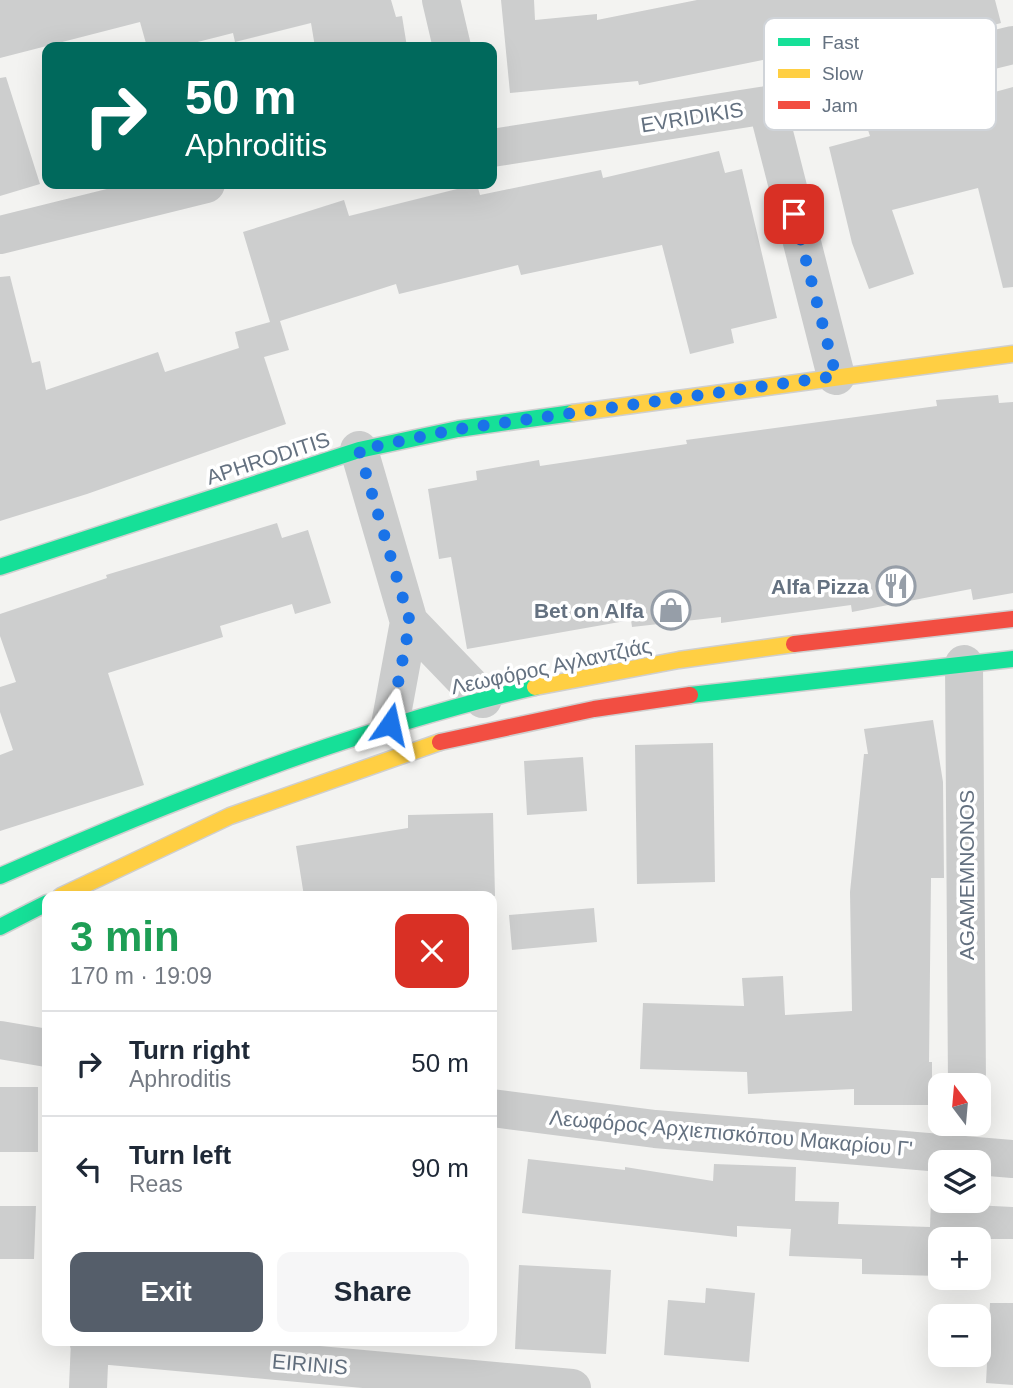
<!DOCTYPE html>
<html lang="en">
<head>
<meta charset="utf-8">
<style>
	body { margin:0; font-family:Helvetica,sans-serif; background:#f6f6f7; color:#1f2937; height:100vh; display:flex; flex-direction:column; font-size:26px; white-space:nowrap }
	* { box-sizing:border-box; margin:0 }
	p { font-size:23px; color:#747a83 }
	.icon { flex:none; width:38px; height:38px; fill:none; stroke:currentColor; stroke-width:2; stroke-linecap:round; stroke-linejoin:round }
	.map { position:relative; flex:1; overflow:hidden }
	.details { position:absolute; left:42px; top:891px; width:455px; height:455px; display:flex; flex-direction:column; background:#fff; border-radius:14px; box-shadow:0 7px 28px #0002 }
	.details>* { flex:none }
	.guide { position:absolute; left:42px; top:42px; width:455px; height:147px; border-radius:14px; box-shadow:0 7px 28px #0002; background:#00695c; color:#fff; overflow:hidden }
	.needle { width:46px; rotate:344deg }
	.buttons { position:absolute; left:928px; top:1073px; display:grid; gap:14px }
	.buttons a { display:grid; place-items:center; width:63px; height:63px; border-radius:14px; background:#fff; box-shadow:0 7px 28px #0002; font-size:35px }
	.pin { position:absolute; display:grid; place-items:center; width:60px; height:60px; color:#fff; margin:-30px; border-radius:14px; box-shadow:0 4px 10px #0006 }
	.me { position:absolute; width:77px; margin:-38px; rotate:11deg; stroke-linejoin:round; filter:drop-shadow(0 0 5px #0008) }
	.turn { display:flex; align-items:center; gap:24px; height:147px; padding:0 28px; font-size:32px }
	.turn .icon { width:91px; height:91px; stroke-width:2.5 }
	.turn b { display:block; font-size:49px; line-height:60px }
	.round { display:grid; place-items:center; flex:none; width:74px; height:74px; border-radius:14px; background:#f6f6f7 }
	.head { display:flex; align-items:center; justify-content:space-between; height:119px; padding:0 28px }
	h1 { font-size:42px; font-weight:700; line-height:52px; color:#1e9e55 }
	.button { display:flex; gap:14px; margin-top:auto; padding:14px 28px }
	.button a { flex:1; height:80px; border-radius:14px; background:#555e6a; color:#fff; font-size:28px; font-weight:700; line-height:80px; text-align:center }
	.button a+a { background:#f6f6f7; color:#1f2937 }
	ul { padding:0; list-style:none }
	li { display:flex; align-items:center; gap:21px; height:105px; padding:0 28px; border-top:2px solid #e0e1e3 }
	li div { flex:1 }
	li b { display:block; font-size:26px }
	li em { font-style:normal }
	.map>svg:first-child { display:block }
	.building { fill:#cdcece }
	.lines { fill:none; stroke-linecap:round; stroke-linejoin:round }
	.fast-casing { stroke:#cfcfcf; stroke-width:19 }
	.slow-casing { stroke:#cfcfcf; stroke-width:19 }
	.jam-casing { stroke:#cfcfcf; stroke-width:19 }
	.street { stroke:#cbcccc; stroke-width:38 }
	.fast { stroke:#16e098; stroke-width:16 }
	.slow { stroke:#ffcf43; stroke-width:16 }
	.jam { stroke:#f24e42; stroke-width:16 }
	.route { stroke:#1a73e8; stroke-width:12; stroke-dasharray:0 21.6 }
	.labels { text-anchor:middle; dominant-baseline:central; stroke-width:7; stroke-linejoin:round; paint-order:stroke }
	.street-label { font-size:21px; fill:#647180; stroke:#fff }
	.poi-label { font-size:21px; font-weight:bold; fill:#647180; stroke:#fff; text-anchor:end }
	.key { fill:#fff; stroke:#d0d4d9; stroke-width:2 }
	.key-label { font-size:19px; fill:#647180 }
</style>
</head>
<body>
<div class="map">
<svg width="1013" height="1388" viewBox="0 0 1013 1388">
	<rect width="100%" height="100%" fill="#f3f3f1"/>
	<path class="building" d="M0,0h391l5,17 6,-1 5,31h-92l-4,-24 -76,19 -2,-9 -55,14h-31l-7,-25 -140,36z
		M501,0h33l1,20 62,-6v6l100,-20h298l6,23 -94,25 -5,-15 -124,31 -1,-7 -138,28 -1,-4 -128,12z
		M6,77l34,107 -40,12v-118z
		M1013,87v200l-10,1 -25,-100 -86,22 22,64 -45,15 -17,-46 -23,-96 41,-11 -3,-9z
		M719,151l6,22 17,-4 35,149 -46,11 3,14 -44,11 -28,-109 -141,30 -3,-10 -119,29 -3,-10 -116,37 9,29 -25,7 22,67 -199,70 -87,27v-244l10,-1 22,87 8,-2 6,29 112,-38 7,20 74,-24 -4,-16 35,-10 -27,-90 101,-32 5,16 128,-32 3,11 121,-25 2,8z
		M998,395l1,8 14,-1v191l-40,7 -2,-11 -119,23 -1,-7 -130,18v-6l-89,10 -1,-7 -164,29 -16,-92 -12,2 -11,-70 49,-9 -1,-9 63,-11 1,6 147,-22 -1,-4 251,-34 -1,-6z
		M277,523l5,15 26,-8 23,73 -36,11 -3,-10 -72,22 3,11 -115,36 36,112 -144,46v-76l13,-5 -13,-38v-25l16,-5 -16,-46v-22l107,-36 -1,-3z
		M933,720l10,62 1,96h-13l-2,184h3v43h-78v-16l-106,5 -1,-22 -107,-3 3,-66 101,3 -2,-28 41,-2 2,39 67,-4 -2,-119 14,-138h4l-4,-25z
		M713,743l2,139 -78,2 -2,-139z
		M583,757l4,54 -60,4 -3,-54z
		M493,813l2,83h-191l-8,-50 112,-18v-13z
		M594,908l3,34 -85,8 -3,-35z
		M0,1087h38v65h-38z
		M528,1159l97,11v-3l88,14 1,-17 82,3 -1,34 44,1 -1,22 92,3 1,-27h42v5l40,2v32h-73v37l-78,-2v-15l-73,-3 2,-27 -54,-3v11l-215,-24z
		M0,1206h36l-2,53h-34z
		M519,1265l92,5 -5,84 -91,-5z
		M706,1288l49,5 -6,69 -85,-7 4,-55 37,3z
		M990,1303h23v82l-27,-2z"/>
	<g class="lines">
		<g class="fast-casing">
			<path id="fast" d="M0,567l359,-117 99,-21 115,-16
				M690,695l323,-36
				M0,876c173,-76 351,-146 535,-189
				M0,927l47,-24"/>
		</g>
		<g class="slow-casing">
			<path id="slow" d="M573,413l440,-59
				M535,687l144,-27 115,-16
				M61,896l169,-80 210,-74"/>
		</g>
		<g class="jam-casing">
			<path id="jam" d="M794,644l219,-25
				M440,742l154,-33 96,-14"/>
		</g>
		<path class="street" d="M441,0l11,47
			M767,105l69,271
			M492,148l275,-43 246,-60
			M0,235l206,-51
			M359,450l50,172 74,77
			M964,664l3,421
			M390,725l19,-103
			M0,1040l47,8
			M492,1108l163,21 358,30
			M89,1344l483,44
			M88,1388l2,-48"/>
		<use href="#fast" class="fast"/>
		<use href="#slow" class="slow"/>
		<use href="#jam" class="jam"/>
	</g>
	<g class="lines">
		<path class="route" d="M390,724l20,-102 -51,-172 99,-21 378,-53 -42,-162"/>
	</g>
	<defs>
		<g id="restaurant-ring" transform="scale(2.0125)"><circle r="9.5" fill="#fff" stroke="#969ea8" stroke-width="1.5"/><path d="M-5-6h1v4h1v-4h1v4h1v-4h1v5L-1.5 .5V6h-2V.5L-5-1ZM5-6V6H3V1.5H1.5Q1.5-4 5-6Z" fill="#969ea8"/></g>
		<g id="shop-ring" transform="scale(2.0125)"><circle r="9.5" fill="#fff" stroke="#969ea8" stroke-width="1.5"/><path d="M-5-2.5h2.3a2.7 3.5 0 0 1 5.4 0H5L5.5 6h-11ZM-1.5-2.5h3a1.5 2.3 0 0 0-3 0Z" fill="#969ea8"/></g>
	</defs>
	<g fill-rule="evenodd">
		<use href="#restaurant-ring" x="896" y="586"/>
		<use href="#shop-ring" x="671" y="610"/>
	</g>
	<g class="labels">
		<g class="street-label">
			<text transform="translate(692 117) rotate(-9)">EVRIDIKIS</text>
			<text transform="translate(268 458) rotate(-18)">APHRODITIS</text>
			<text transform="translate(551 666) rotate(-12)">Λεωφόρος Αγλαντζιάς</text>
			<text transform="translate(966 875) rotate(-90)">AGAMEMNONOS</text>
			<text transform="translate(731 1133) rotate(5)">Λεωφόρος Αρχιεπισκόπου Μακαρίου Γ'</text>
			<text transform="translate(310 1364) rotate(5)">EIRINIS</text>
		</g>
		<g class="poi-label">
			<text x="869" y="586">Alfa Pizza</text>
			<text x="644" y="610">Bet on Alfa</text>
		</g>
	</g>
	<rect x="764" y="18" width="232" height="112" rx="10" class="key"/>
	<rect x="778" y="38" width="32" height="8" fill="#16e098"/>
	<rect x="778" y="69" width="32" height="9" fill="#ffcf43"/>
	<rect x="778" y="101" width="32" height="8" fill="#f24e42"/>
	<g class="key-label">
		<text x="822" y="49">Fast</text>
		<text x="822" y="80">Slow</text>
		<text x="822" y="112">Jam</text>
	</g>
</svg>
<div class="buttons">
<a><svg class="needle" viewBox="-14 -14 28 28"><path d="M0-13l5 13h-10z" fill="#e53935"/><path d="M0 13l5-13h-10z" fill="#747a83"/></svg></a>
<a><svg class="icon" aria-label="layers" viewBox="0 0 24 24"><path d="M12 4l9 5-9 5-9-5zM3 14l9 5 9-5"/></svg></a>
<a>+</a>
<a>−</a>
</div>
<div class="pin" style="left:794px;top:214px;background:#d93025"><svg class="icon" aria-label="arrive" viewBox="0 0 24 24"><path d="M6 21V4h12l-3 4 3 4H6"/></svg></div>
<svg class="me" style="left:390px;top:724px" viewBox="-20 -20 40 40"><path d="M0-17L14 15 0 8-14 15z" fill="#1a73e8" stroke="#fff" stroke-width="4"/></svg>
<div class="guide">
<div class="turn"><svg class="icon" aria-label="right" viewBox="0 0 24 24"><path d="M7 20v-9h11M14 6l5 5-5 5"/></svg><div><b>50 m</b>Aphroditis</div></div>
</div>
<section class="details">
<div class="head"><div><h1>3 min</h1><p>170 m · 19:09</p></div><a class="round" style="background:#d93025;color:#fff"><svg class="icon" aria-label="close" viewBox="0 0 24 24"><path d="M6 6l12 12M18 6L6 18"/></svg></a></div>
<ul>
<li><svg class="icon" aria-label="right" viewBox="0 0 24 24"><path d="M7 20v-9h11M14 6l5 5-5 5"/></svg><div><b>Turn right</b><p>Aphroditis</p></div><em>50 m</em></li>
<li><svg class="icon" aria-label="left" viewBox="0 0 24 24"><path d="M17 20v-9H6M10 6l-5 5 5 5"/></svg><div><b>Turn left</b><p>Reas</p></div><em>90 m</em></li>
</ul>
<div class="button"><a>Exit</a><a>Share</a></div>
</section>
</div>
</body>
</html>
